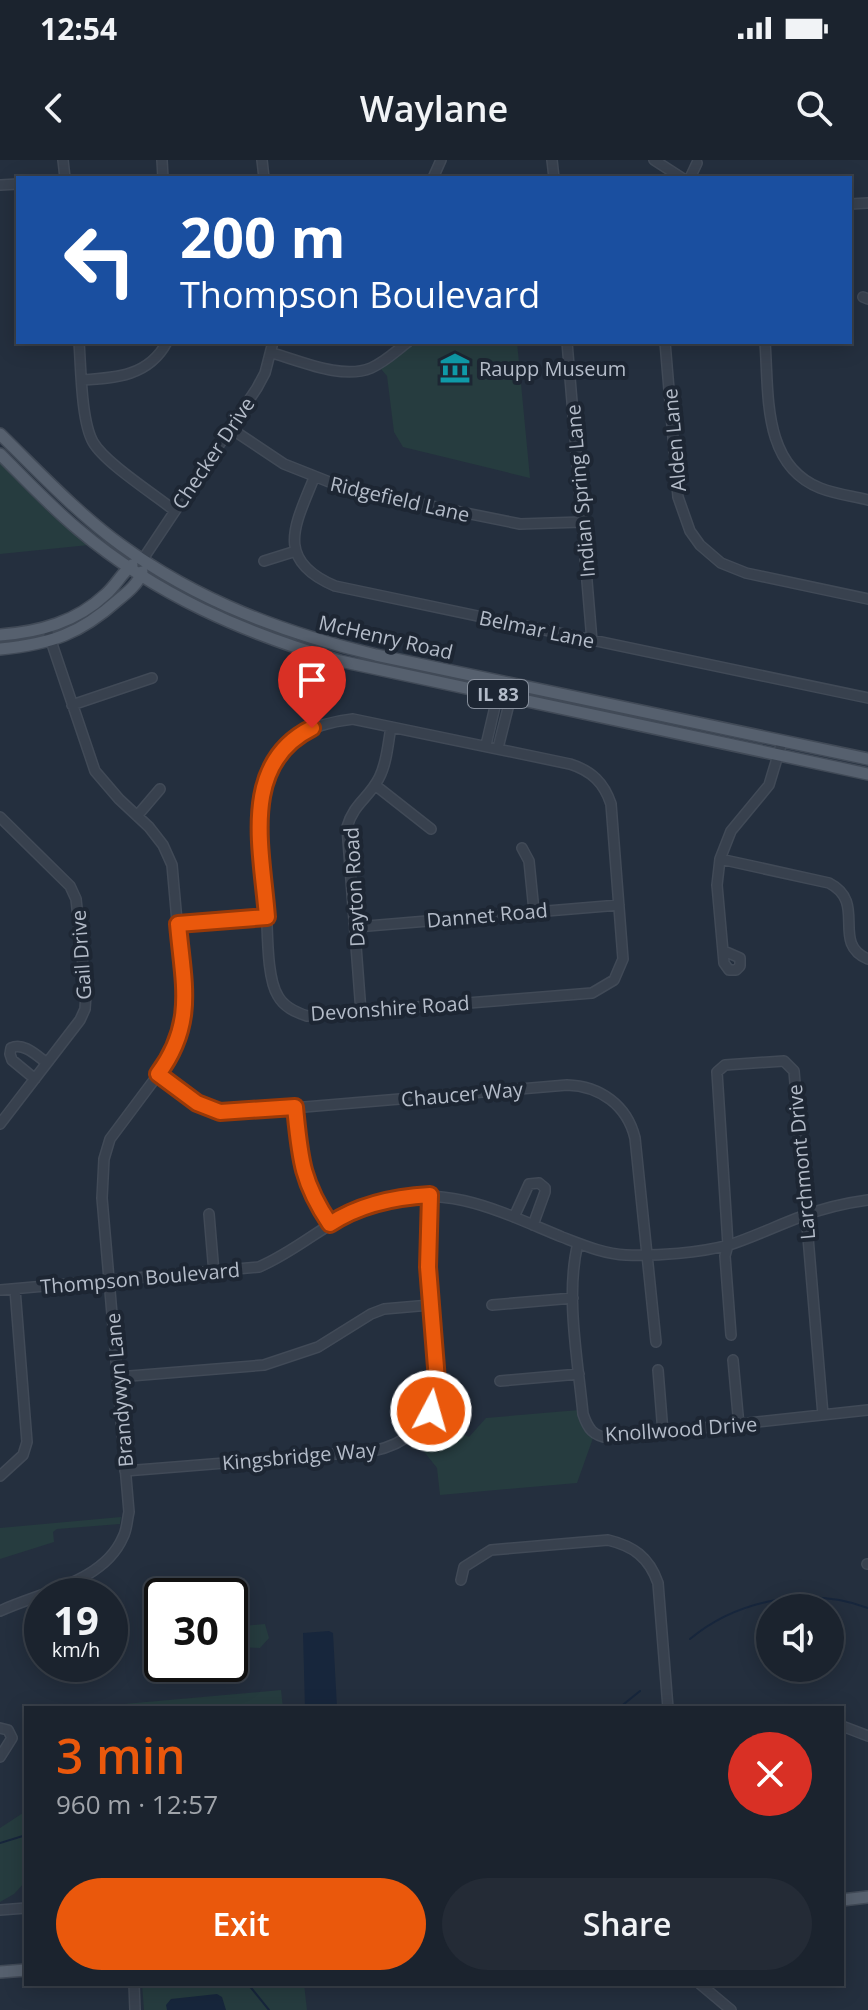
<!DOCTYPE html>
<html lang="en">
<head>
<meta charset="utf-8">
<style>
	body { margin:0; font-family:"Open Sans",sans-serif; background:#242b36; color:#f1f3f6; height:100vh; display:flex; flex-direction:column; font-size:30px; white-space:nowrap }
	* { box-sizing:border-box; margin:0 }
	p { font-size:26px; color:#a0a4aa }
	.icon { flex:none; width:44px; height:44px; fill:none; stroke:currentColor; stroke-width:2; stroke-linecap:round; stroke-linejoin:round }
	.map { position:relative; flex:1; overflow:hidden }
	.panel { position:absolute; left:24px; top:1546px; width:820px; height:280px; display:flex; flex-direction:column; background:#1b232e; border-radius:0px; box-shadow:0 4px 20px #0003,0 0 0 2px #39404a }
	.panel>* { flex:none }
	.hud { position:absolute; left:16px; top:16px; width:836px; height:168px; border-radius:0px; box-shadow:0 4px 20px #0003,0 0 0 2px #39404a; background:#1a4fa0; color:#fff; overflow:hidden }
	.tools { position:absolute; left:756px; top:1434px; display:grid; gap:16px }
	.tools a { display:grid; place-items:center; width:88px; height:88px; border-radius:50%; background:#1b232e; box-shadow:0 4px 20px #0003,0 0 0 2px #39404a; font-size:40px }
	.speed { position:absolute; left:24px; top:1418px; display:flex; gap:16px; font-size:40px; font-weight:700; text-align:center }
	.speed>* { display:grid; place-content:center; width:104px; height:104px; border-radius:50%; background:#1b232e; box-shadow:0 4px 20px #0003,0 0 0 2px #39404a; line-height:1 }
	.speed small { font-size:20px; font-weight:400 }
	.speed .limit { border:4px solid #111; border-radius:12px; background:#fff; color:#111 }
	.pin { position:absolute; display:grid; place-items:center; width:68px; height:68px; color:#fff; margin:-82px -34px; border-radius:50% 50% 50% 0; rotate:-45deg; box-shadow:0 0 8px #0007 }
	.pin .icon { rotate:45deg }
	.me { position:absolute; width:88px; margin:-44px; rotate:6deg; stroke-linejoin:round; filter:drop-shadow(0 0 6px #0008) }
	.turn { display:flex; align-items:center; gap:28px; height:168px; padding:0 32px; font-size:36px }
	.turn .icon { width:104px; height:104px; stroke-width:2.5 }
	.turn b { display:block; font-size:56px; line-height:68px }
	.round { display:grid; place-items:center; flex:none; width:84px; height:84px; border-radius:42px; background:#242b36 }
	.overview { display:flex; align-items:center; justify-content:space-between; height:136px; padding:0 32px }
	h1 { font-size:48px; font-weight:600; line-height:60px; color:#ea580c }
	.cta { display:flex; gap:16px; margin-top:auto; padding:16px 32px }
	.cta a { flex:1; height:92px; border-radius:48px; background:#ea580c; color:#fff; font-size:32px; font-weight:600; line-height:92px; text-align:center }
	.cta a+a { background:#242b36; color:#f1f3f6 }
	.status { display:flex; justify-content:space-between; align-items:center; height:56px; padding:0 40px; background:#1b232e; direction:ltr }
	.status svg { height:22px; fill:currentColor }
	header { display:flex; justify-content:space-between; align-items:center; height:104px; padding:0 32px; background:#1b232e; font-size:36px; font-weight:600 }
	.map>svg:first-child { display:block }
	.green { fill:#263c3f }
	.water { fill:#17263c }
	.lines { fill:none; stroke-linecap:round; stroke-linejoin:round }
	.stream { stroke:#17263c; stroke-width:2 }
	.minor-casing { stroke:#414a57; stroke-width:12 }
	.major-casing { stroke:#414a57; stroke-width:14 }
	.minor { stroke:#38414e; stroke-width:9 }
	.major { stroke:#56606e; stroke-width:11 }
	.route-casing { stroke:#983908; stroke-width:20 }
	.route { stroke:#ea580c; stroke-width:14 }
	.labels { text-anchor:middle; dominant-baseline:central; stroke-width:8; stroke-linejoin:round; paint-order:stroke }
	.shield { fill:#1d2633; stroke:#878f9c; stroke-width:2 }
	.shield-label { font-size:18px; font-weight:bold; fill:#b4bcc9 }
	.poi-label { font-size:20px; fill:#b4bcc9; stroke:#1d2633; text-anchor:start }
	.street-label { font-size:20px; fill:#b4bcc9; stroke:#1d2633 }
</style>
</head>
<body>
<div class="status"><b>12:54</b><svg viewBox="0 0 49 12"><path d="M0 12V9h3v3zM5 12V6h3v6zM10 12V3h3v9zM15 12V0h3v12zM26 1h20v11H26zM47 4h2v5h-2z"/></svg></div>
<header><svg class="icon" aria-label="back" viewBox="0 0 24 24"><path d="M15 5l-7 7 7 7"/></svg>Waylane<svg class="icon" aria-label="search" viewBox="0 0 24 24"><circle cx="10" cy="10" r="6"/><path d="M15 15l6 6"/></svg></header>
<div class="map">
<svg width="868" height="1850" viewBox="0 0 868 1850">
	<rect width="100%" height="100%" fill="#242f3e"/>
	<path class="green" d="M414,182h103l13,136 -127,-31 -9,-15 -7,-56 -6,-7z
		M0,300l89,85 -89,9z
		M579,1250l5,18 9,10 -16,45 -137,12 -3,-27 -23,-29 17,-21 38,19 17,-19z
		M121,1357l-1,7 -63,5 -4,3 1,10 -54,17v-31z
		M265,1464l4,14 -9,10 -30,-1v-20z
		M281,1530l2,18h-204z
		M26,1651v70l-12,13 -14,8v-74z
		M142,1824h162l3,26h-163z"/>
	<path class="water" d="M329,1471l4,2 4,75h-32l-2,-75z
		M217,1834l5,3 4,13h-59l-1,-5 5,-6z"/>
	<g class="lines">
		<path class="stream" d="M690,1479c48,-40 119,-53 178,-31
			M619,1548l21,-17
			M0,1683l26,-8
			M248,1824l21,26"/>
		<g class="minor-casing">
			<path id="minor" d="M63,0l2,18
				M162,0l1,18
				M262,0l2,18
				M552,0l2,18
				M654,0l28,18
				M433,18l8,-18
				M690,18l7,-15
				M0,25l18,-1
				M850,44l18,-1
				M863,137l5,2
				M79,182c2,25 2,79 14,100 12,21 61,52 82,69
				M567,182l25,299
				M665,182l13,155 12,34 10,14 21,18 25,10 122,26
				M765,182c4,52 -3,123 55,146 15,6 32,8 48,12
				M272,193c29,8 70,27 99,15 14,-6 25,-17 37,-26
				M82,220c34,-2 67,-4 85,-38
				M230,268l54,36 63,25 173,35 62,-2
				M314,318c-19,47 -40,82 21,108l533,112
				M143,399l114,-171 8,-15 8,-31
				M264,401l32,-10
				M72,545l80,-27
				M353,559l217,45c22,7 34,19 41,40l12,155 -9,21 -22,13 -285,23c-12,-4 -23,-9 -29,-20 -12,-19 -10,-68 -12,-91 -6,-86 -28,-173 87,-186z
				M486,585l15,-64
				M498,588l16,-64
				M375,625l56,44
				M137,656l23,-27
				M0,657l70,69 6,13 10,95 -1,15 -5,11 -80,104
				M522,688l7,13 5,50
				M720,699l109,24c39,20 1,60 39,76
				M178,764l89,-7
				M356,767l263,-22
				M724,791l16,7v8l-4,4h-7l-5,-7 -7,-78 3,-26 11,-28 38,-46 13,-43
				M361,852l-14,-185c7,-24 22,-29 32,-49 8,-15 9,-35 12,-51
				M158,914c24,18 45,37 76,39l333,-28c33,1 60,20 68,53l21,204
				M35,919l-23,-19 -2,-6 1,-6c13,-6 26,8 36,15
				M295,947c5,48 8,76 35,117
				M209,1054l5,59
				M514,1057l15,-33 10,-1 6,5v4l-12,33
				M578,1083c-13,52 0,118 5,171 5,15 10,22 26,24l259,-28
				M0,1130l259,-23c43,-18 76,-54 122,-66 69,-17 120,11 181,36 21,8 42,17 64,18 32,1 73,-2 103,-10 25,-8 49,-20 74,-29 21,-8 43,-13 65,-16
				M492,1145l81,-7
				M731,1175l-6,-79 3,-11 -11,-173 8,-7 59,-4 10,10 29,344
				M733,1200l6,66
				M658,1210l5,63
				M118,1217l146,-12 54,-18 53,-33 13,-5 46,-4
				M500,1221l79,-7
				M125,1311l248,-20c33,-7 53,-24 63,-57l-8,-127 2,-72
				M0,1316l23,-21 4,-13 -12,-153
				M867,1404h1
				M461,1420l3,-13 27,-17 117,-10c25,6 41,17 50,43l10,125
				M0,1451c41,-19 104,-29 123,-74 4,-7 4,-17 6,-25l-27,-314 2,-39 6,-20 62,-83 8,-19 5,-25 -13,-147 -9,-20 -14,-18 -30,-28 -24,-28 -46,-136
				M842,1566l26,10
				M0,1568l8,2 4,8 -12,19
				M0,1750l26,-2
				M134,1824l1,26
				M700,1824l31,26"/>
		</g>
		<g class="major-casing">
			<path id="major" d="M0,274c39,38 77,79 121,111 77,56 163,88 255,110l492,104
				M0,294c26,26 51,53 79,76 77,65 165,103 261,131l528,113
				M0,475c40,-3 76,-13 106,-41 10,-9 16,-21 26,-29
				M0,489c51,-5 80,-15 118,-49 10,-8 20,-16 24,-28
				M842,1740l26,-3
				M0,1812l26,-2"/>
		</g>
		<use href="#minor" class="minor"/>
		<use href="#major" class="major"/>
	</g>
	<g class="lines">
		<g class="route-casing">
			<path id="route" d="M312,568c-73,36 -50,122 -45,189l-89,7c5,59 18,99 -20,150l39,29 23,9 75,-5c5,50 6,74 35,117 30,-20 64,-27 100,-29l-2,72 9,113 -1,14 -5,17"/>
		</g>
		<use href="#route" class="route"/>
	</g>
	<defs>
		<g id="museum-bare" transform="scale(2.4)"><path d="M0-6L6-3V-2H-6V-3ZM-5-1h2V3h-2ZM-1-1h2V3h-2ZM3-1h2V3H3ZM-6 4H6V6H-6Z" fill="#0f9aa8" stroke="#1d2633" stroke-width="2.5" paint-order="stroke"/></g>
	</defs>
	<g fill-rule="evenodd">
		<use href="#museum-bare" x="455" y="208"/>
	</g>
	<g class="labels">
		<rect class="shield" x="468" y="520" width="60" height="28" rx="6"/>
		<g class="shield-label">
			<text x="498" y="534">IL 83</text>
		</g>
		<g class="poi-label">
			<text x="479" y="208">Raupp Museum</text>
		</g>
		<g class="street-label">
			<text transform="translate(674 280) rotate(-95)">Alden Lane</text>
			<text transform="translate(213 293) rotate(-56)">Checker Drive</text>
			<text transform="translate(580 331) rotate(-95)">Indian Spring Lane</text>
			<text transform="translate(400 339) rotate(13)">Ridgefield Lane</text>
			<text transform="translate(537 469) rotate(12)">Belmar Lane</text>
			<text transform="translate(386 477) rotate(13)">McHenry Road</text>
			<text transform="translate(354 727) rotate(-93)">Dayton Road</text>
			<text transform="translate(487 755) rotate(-5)">Dannet Road</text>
			<text transform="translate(81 795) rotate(-94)">Gail Drive</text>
			<text transform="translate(390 848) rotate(-4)">Devonshire Road</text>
			<text transform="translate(462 934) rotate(-5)">Chaucer Way</text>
			<text transform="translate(801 1002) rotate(-95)">Larchmont Drive</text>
			<text transform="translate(140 1118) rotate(-5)">Thompson Boulevard</text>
			<text transform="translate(119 1230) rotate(-95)">Brandywyn Lane</text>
			<text transform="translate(681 1269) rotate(-4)">Knollwood Drive</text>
			<text transform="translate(299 1296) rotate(-5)">Kingsbridge Way</text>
		</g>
	</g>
</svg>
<div class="tools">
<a><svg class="icon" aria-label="sound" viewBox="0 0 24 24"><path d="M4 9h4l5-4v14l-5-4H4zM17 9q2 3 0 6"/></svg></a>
</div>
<div class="speed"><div>19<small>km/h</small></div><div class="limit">30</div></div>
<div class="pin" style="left:312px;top:568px;background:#d93025"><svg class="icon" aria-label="arrive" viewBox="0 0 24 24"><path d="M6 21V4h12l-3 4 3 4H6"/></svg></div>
<svg class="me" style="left:431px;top:1251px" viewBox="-20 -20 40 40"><circle r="17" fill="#ea580c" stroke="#fff" stroke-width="3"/><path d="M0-11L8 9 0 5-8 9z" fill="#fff"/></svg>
<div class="hud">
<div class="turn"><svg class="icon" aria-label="left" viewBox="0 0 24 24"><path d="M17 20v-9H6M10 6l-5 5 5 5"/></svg><div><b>200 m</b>Thompson Boulevard</div></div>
</div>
<section class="panel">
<div class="overview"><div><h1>3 min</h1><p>960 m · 12:57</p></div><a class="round" style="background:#d93025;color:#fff"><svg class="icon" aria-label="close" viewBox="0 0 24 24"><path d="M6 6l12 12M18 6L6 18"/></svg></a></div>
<div class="cta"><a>Exit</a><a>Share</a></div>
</section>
</div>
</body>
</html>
